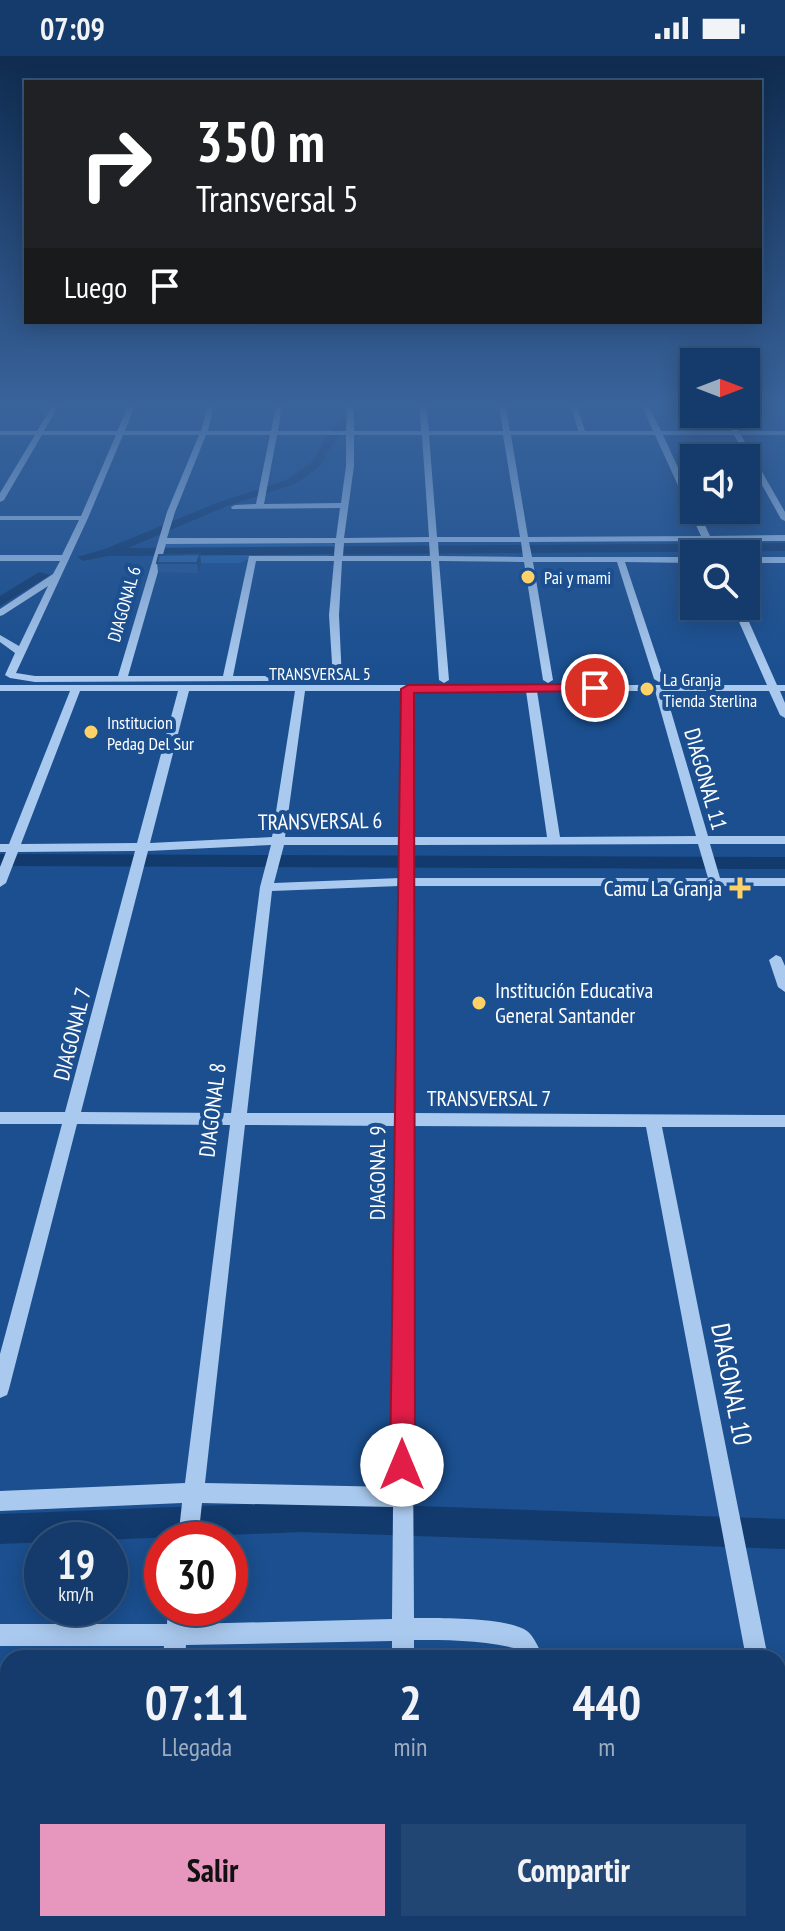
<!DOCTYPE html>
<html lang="es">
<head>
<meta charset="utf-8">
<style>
	body { margin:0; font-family:"PT Sans Narrow",sans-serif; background:#214673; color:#f1f3f6; height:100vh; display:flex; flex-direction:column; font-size:30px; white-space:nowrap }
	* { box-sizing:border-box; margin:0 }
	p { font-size:26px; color:#9dadc1 }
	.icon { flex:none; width:44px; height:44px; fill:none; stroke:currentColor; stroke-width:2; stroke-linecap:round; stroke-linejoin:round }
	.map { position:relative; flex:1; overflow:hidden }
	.drawer { position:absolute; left:0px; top:1594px; width:786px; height:282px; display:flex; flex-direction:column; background:#143b6b; border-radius:24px 24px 0 0; box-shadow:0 4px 20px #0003,0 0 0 2px #33557e }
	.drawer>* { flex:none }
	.top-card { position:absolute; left:24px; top:24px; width:738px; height:244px; border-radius:0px; box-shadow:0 4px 20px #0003,0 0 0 2px #33557e; background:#202124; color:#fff; overflow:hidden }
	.needle { width:52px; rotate:90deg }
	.tools { position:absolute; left:680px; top:292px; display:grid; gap:16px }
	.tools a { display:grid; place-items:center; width:80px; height:80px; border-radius:0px; background:#143b6b; box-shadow:0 4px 20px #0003,0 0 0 2px #33557e; font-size:40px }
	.speed { position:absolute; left:24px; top:1466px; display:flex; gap:16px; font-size:40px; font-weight:700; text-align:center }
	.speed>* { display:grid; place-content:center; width:104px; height:104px; border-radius:50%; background:#143b6b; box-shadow:0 4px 20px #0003,0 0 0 2px #33557e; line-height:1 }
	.speed small { font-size:20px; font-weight:400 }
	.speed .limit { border:12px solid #d22; background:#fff; color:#111 }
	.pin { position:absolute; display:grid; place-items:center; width:68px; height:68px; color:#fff; margin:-34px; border:4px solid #fff; border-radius:50%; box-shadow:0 2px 8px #0007 }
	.me { position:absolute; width:88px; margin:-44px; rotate:0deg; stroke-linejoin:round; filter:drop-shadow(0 0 6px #0008) }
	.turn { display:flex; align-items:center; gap:28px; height:168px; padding:0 40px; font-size:36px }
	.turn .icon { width:104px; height:104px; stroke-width:2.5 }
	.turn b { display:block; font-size:56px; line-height:68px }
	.then { display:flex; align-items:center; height:76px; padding:0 40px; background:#0003; gap:16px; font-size:30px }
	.eta { display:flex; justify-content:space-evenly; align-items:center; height:136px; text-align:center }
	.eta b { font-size:48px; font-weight:800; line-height:56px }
	.primary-button { display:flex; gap:16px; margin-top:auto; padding:16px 40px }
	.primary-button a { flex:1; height:92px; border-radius:0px; background:#e797bd; color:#111; font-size:32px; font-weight:800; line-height:92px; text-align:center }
	.primary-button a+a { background:#214673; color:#f1f3f6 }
	.status { display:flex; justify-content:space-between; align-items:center; height:56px; padding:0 40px; background:#143b6b; direction:ltr }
	.status svg { height:22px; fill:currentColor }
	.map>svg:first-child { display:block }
	.green { fill:#2461a8 }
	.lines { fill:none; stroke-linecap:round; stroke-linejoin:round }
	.canal { fill:#123a6d; fill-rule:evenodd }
	.minor { fill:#a9c9ee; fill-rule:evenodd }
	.wall { fill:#245895 }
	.shaded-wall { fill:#1d4779 }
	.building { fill:#2a66ad; stroke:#1d4779; stroke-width:2 }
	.route { fill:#e11d48; stroke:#92132f; stroke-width:2 }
	.poi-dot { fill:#ffd166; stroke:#1b4f8f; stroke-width:3 }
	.labels { text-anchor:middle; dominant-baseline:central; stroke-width:8; stroke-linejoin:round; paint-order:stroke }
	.far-poi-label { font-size:18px; fill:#fff; stroke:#1b4f8f; text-anchor:start }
	.far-street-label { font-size:18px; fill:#fff; stroke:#1b4f8f }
	.street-label { font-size:22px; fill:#fff; stroke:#1b4f8f }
	.poi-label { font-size:22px; fill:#fff; stroke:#1b4f8f; text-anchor:end }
	.near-street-label { font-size:26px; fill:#fff; stroke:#1b4f8f }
</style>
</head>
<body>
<div class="status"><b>07:09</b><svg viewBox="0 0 49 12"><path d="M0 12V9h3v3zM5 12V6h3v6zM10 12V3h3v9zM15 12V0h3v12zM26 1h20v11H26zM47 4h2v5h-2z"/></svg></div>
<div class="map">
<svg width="785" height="1875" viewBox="0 0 785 1875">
	<rect width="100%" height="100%" fill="#1b4f8f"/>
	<path class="green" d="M330,486l6,4 -1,6 -7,4h-72l-17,7h-78l6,-20z"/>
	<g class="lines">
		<path class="canal" d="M356,349h10l-28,31 -19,31 -24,17 -68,22 -99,42 657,-5v8l-677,5 -25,5 -6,-4 28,-8 114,-47 68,-22 24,-17 19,-31z
			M39,516l11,3 -50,31v-10z
			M0,798l785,3v12l-785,-3z
			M302,1446l483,17v30l-483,-17 -302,12v-30z"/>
		<path class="minor" d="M53,349h6l-15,26h73l12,-26h6l-10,26h76l7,-26h6l-6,26h63l5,-26h6l-4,26h68l1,-26h6l1,26h67l-1,-26h6l3,26h74l-4,-26h6l5,26h68l-7,-26h6l8,26h68l-11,-26h6l13,26h71l-9,-17h6l10,17h46v4h-44l44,77v9l-4,-2 -47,-84h-71l31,67v8h4l12,26 75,-1v6h-73l6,13h-8l-6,-13 -175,1 3,15h162v6l-69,-1 39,117 -5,3 -5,-3 -37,-117h-84l20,118 -5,3 -5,-3 -19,-118 -85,-1 10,119 -5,3 -5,-3 -8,-119h-89l-3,54 3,66 -9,-2 -4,-64 5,-54h-78l-23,115h32l5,3 -1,2 -234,1 -25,-4 -5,-3 10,-22 -15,-11v-7l19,11 29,-60 -45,29 -3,1v-7l53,-35 7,-13h-60v-6h62l17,-35h-79v-4h81l35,-81h-74l-38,65 -4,2v-9l35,-58h-35v-4h37zM123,379h76l-32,77 -49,164h-83l-19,-3 72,-155zM206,379h64l-14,69 -21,1 -4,2 1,2 108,-1 -4,30h-169l8,-26zM277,379h69v31l-5,37 -77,1zM354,379h68l7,102 -85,1 10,-72zM429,379h74l17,102h-83zM511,379h144l46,101 -173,1zM429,486l1,14h-87l1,-13zM438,486h83l2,15 -84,-1zM335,487l-1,13h-85l-26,120h-95l38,-132z
			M746,501h39v6h-39z
			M732,550h10l35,79h8v6h-5l5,12v15l-5,-3 -11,-24h-104l43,145h77v8h-75l10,34h65v8h-373l-1,227 374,2v12h-123l106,531h-22l-100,-531 -235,-1 3,492c24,0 94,-1 113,13 7,5 13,19 16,27h-23l-6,-10c-33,-8 -67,-8 -100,-8v18h-22v-17l-206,4 -1,13h-22l1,-12h-164v-22h167l1,-16h22l-2,16 204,-5 1,-112 -191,-4 -4,37h-20l4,-37 -182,8v-20l185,-8 45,-358 -153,-1 -68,265 -2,6 -7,3v-44l62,-230h-62v-12h65l70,-261 -117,1 -12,31 -6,4v-20l6,-15h-6v-8h9l61,-153h-70v-6h767zM80,635h98l-41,152 -116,1zM189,635h106l-23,146 -122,6zM305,635h98l-3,146h-115zM413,635h113l21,146h-135zM537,635h118l41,145 -136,1zM698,788l10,34h-296v-33zM271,789l-11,42 -29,226 -150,-1 67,-261zM284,789h116v33l-126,5zM399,830l-4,227h-148l25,-222zM245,1069l150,1 -2,361 -188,-4z
			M776,899l5,2 4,9v26l-7,-5 -9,-27z
			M778,1698l7,3v57l-7,-3z
			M129,1868h26v7h-26z
			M390,1868h26v7h-26z
			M537,1868h26v7h-26z"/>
	</g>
	<path class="wall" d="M200,498l1,10 -3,9 -40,-1 -1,-9z"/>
	<path class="shaded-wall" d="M200,498l1,10 -3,9 -1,-10z"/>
	<path class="building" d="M200,498l-3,9h-40l2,-8z"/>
	<linearGradient id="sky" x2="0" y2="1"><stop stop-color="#0f2b4f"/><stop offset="0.57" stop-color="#39639b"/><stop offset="1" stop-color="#39639b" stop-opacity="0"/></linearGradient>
	<rect width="785" height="611" fill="url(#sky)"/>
	<path class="route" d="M595,628l5,1v6l-186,2 1,772 -4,9 -9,4 -9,-4 -3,-9 11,-776 7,-4z"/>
	<g class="poi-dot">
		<circle cx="528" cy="521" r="8"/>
		<circle cx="647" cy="633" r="8"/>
		<circle cx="91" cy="676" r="8"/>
		<path d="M736 820h8v8h8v8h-8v8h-8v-8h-8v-8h8z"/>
		<circle cx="479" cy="947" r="8"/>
	</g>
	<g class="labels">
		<g class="far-poi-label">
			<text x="544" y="521">Pai y mami</text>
			<text x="663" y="623">La Granja<tspan x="663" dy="21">Tienda Sterlina</tspan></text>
			<text x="107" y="666">Institucion<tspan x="107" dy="21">Pedag Del Sur</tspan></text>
		</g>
		<g class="far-street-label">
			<text transform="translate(124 548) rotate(-74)">DIAGONAL 6</text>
			<text x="320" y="617">TRANSVERSAL 5</text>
		</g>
		<g class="street-label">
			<text transform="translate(706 723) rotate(74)">DIAGONAL 11</text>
			<text transform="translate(320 765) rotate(-1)">TRANSVERSAL 6</text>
			<text transform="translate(72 978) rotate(-76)">DIAGONAL 7</text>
			<text x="489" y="1042">TRANSVERSAL 7</text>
			<text transform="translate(212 1054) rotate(-83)">DIAGONAL 8</text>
			<text transform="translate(377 1117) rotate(-90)">DIAGONAL 9</text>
		</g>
		<g class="poi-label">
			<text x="722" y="832">Camu La Granja</text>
			<text x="495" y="934" text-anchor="start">Institución Educativa<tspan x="495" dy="25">General Santander</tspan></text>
		</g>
		<g class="near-street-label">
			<text transform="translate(732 1328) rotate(79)">DIAGONAL 10</text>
		</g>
	</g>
</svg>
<div class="tools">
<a><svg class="needle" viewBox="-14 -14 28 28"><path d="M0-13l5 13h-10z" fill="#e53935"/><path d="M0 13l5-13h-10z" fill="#9dadc1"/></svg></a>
<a><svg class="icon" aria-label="sound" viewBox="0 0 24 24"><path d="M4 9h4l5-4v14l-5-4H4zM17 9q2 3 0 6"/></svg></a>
<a><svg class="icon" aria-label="search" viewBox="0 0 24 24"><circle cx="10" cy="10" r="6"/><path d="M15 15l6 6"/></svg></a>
</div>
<div class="speed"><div>19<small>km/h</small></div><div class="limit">30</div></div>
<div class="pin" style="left:595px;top:632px;background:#d93025"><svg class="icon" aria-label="arrive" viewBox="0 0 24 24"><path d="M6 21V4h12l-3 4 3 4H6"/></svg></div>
<svg class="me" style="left:402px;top:1409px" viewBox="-20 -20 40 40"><circle r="19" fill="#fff"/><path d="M0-13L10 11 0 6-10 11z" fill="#e11d48"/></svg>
<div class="top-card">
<div class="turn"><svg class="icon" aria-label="right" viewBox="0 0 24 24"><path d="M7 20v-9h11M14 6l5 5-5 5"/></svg><div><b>350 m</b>Transversal 5</div></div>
<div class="then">Luego<svg class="icon" aria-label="arrive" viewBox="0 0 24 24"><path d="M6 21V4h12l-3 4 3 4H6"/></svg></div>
</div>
<section class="drawer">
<div class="eta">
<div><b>07:11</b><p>Llegada</p></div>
<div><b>2</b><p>min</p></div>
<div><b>440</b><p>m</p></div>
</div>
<div class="primary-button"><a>Salir</a><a>Compartir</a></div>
</section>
</div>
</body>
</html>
